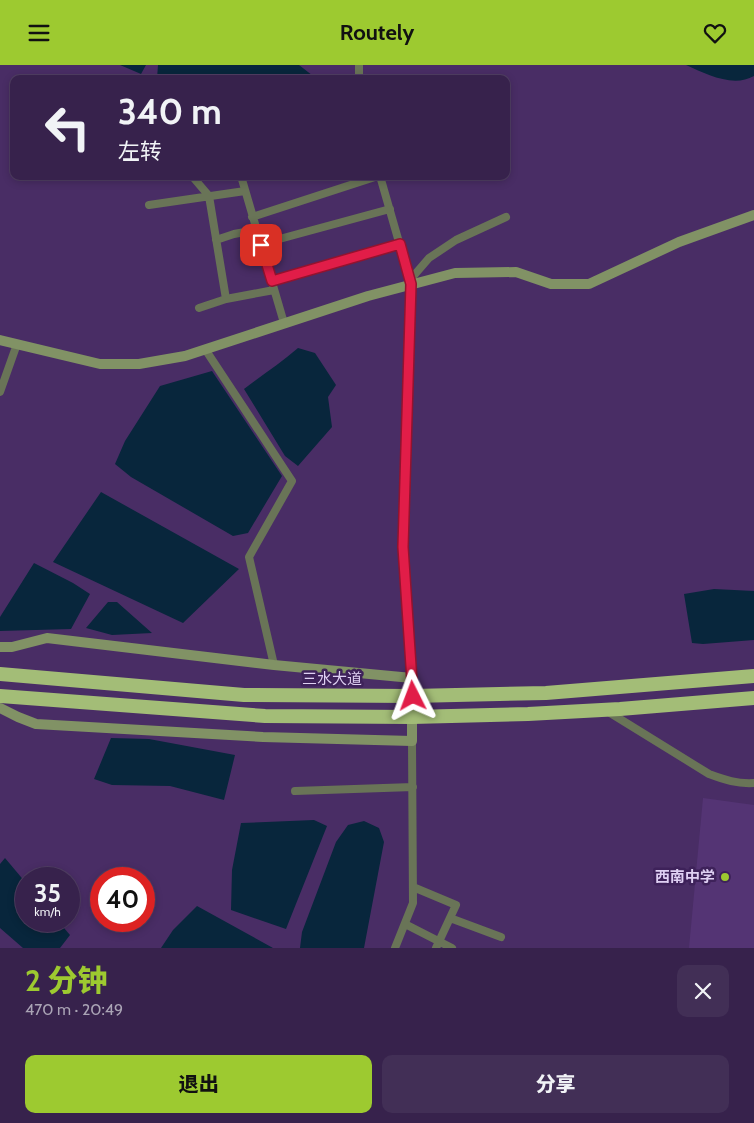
<!DOCTYPE html>
<html lang="zh">
<head>
<meta charset="utf-8">
<style>
	body { margin:0; font-family:Cabin,"Noto Sans SC",sans-serif; background:#422f56; color:#f1f3f6; height:100vh; display:flex; flex-direction:column; font-size:19px; white-space:nowrap }
	* { box-sizing:border-box; margin:0 }
	p { font-size:16px; color:#aaa4b5 }
	.icon { flex:none; width:28px; height:28px; fill:none; stroke:currentColor; stroke-width:2; stroke-linecap:round; stroke-linejoin:round }
	.map { position:relative; height:883px; overflow:hidden }
	.side { display:flex; flex-direction:column; background:#37224c; flex:1 }
	.side>* { flex:none }
	.hud { position:absolute; left:10px; top:10px; width:500px; height:105px; border-radius:10px; box-shadow:0 2px 8px #0003,0 0 0 1px #513f64; background:#37224c; color:#f1f3f6; overflow:hidden }
	.speed { position:absolute; left:15px; top:802px; display:flex; gap:10px; font-size:25px; font-weight:700; text-align:center }
	.speed>* { display:grid; place-content:center; width:65px; height:65px; border-radius:50%; background:#37224c; box-shadow:0 2px 8px #0003,0 0 0 1px #513f64; line-height:1 }
	.speed small { font-size:12px; font-weight:400 }
	.speed .limit { border:8px solid #d22; background:#fff; color:#111 }
	.pin { position:absolute; display:grid; place-items:center; width:42px; height:42px; color:#fff; margin:-21px; border-radius:10px; box-shadow:0 2px 8px #0006 }
	.me { position:absolute; width:55px; margin:-28px; rotate:357deg; stroke-linejoin:round; filter:drop-shadow(0 0 4px #0008) }
	.turn { display:flex; align-items:center; gap:18px; height:105px; padding:0 25px; font-size:22px }
	.turn .icon { width:65px; height:65px; stroke-width:2.5 }
	.turn b { display:block; font-size:35px; line-height:42px }
	.round { display:grid; place-items:center; flex:none; width:52px; height:52px; border-radius:10px; background:#422f56 }
	.head { display:flex; align-items:center; justify-content:space-between; height:85px; padding:0 25px }
	h1 { font-size:30px; font-weight:800; line-height:38px; color:#9dca30 }
	.primary-button { display:flex; gap:10px; margin-top:auto; padding:10px 25px }
	.primary-button a { flex:1; height:58px; border-radius:10px; background:#9dca30; color:#111; font-size:20px; font-weight:800; line-height:58px; text-align:center }
	.primary-button a+a { background:#422f56; color:#f1f3f6 }
	header { display:flex; justify-content:space-between; align-items:center; height:65px; padding:0 25px; background:#9dca30; color:#111; font-size:22px; font-weight:800 }
	.map>svg:first-child { display:block }
	.built { fill:#543474 }
	.water { fill:#08263c }
	.lines { fill:none; stroke-linecap:round; stroke-linejoin:round }
	.street { stroke:#697457; stroke-width:8 }
	.secondary { stroke:#819265; stroke-width:10 }
	.highway { stroke:#a3bd77; stroke-width:14 }
	.route-casing { stroke:#92132f; stroke-width:12 }
	.route { stroke:#e11d48; stroke-width:9 }
	.poi-dot { fill:#9dca30; stroke:#3e225a; stroke-width:2 }
	.labels { text-anchor:middle; dominant-baseline:central; stroke-width:5; stroke-linejoin:round; paint-order:stroke }
	.street-label { font-size:15px; fill:#dfd0f3; stroke:#3e225a }
	.poi-label { font-size:15px; font-weight:bold; fill:#dfd0f3; stroke:#3e225a; text-anchor:end }
</style>
</head>
<body>
<header><svg class="icon" aria-label="menu" viewBox="0 0 24 24"><path d="M4 6h16M4 12h16M4 18h16"/></svg>Routely<svg class="icon" aria-label="heart" viewBox="0 0 24 24"><path d="M12 20l-8-8c-3-5 5-10 8-4 3-6 11-1 8 4z"/></svg></header>
<div class="map">
<svg width="754" height="883" viewBox="0 0 754 883">
	<rect width="100%" height="100%" fill="#492d65"/>
	<path class="built" d="M703,733l51,7v143h-65z"/>
	<path class="water" d="M120,0h26l-5,9z
		M158,0h141l18,14h-160z
		M686,0h68v11c-21,12 -48,-2 -68,-11z
		M298,283l17,5 21,32 -8,12 4,30 -34,39 -13,-10 -41,-67c18,-14 37,-26 54,-41z
		M212,306l70,105 -34,57 -15,3 -102,-59 -16,-13 10,-23 35,-55z
		M101,427l138,77 -56,54 -130,-61z
		M34,498l39,20 17,11 -19,35 -71,2v-14z
		M714,524l40,2v49l-51,4 -11,-1 -8,-49z
		M108,537h9l35,31 -40,2 -26,-7z
		M111,673l38,1 86,16 -11,45 -54,-14 -58,-1 -18,-6z
		M314,755l13,6 -41,103 -55,-19 1,-40 9,-47z
		M364,756l15,7 5,14 -20,106h-64l2,-16 34,-90 12,-17z
		M5,793l21,25v38h32l12,14 -10,13h-37l-23,-20v-64z
		M197,841l76,42h-112l12,-18z"/>
	<g class="lines">
		<path class="street" d="M359,0v14
			M192,111l17,20 17,103
			M241,111l43,147
			M380,111l31,108 -8,263 9,131
			M149,140l96,-14
			M252,152l126,-41
			M216,175l18,-6 22,-4
			M261,179l129,-35
			M410,215l19,-22 27,-18 50,-23
			M272,216l128,-37
			M199,243l27,-9 48,-9
			M205,284l87,132 -43,76 25,108
			M0,327l17,-48
			M607,646l102,63c16,6 28,10 45,9
			M295,726l118,-4
			M413,822l43,18 -20,43
			M450,853l51,19
			M405,859l47,24
			M395,883l18,-45 -1,-162"/>
		<path class="secondary" d="M0,275l100,24h39l46,-8 183,-60 87,-23 61,-1 35,12h38l90,-42 75,-27
			M0,582h12l35,-9 227,27 138,13 1,18
			M0,643l18,9 18,7 227,13 149,4v-24"/>
		<path class="highway" d="M0,609l244,21 169,1 133,-3 208,-17
			M0,631l265,20 147,1 116,-3 92,-5 134,-11"/>
	</g>
	<g class="lines">
		<g class="route-casing">
			<path id="route" d="M261,180l11,36 128,-37 11,40 -8,263 10,149"/>
		</g>
		<use href="#route" class="route"/>
	</g>
	<circle class="poi-dot" cx="725" cy="812" r="5"/>
	<g class="labels">
		<g class="street-label">
			<text x="332" y="614">三水大道</text>
		</g>
		<g class="poi-label">
			<text x="715" y="812">西南中学</text>
		</g>
	</g>
</svg>
<div class="speed"><div>35<small>km/h</small></div><div class="limit">40</div></div>
<div class="pin" style="left:261px;top:180px;background:#d93025"><svg class="icon" aria-label="arrive" viewBox="0 0 24 24"><path d="M6 21V4h12l-3 4 3 4H6"/></svg></div>
<svg class="me" style="left:413px;top:631px" viewBox="-20 -20 40 40"><path d="M0-17L14 15 0 8-14 15z" fill="#e11d48" stroke="#fff" stroke-width="4"/></svg>
<div class="hud">
<div class="turn"><svg class="icon" aria-label="left" viewBox="0 0 24 24"><path d="M17 20v-9H6M10 6l-5 5 5 5"/></svg><div><b>340 m</b>左转</div></div>
</div>
</div>
<section class="side">
<div class="head"><div><h1>2 分钟</h1><p>470 m · 20:49</p></div><a class="round"><svg class="icon" aria-label="close" viewBox="0 0 24 24"><path d="M6 6l12 12M18 6L6 18"/></svg></a></div>
<div class="primary-button"><a>退出</a><a>分享</a></div>
</section>
</body>
</html>
